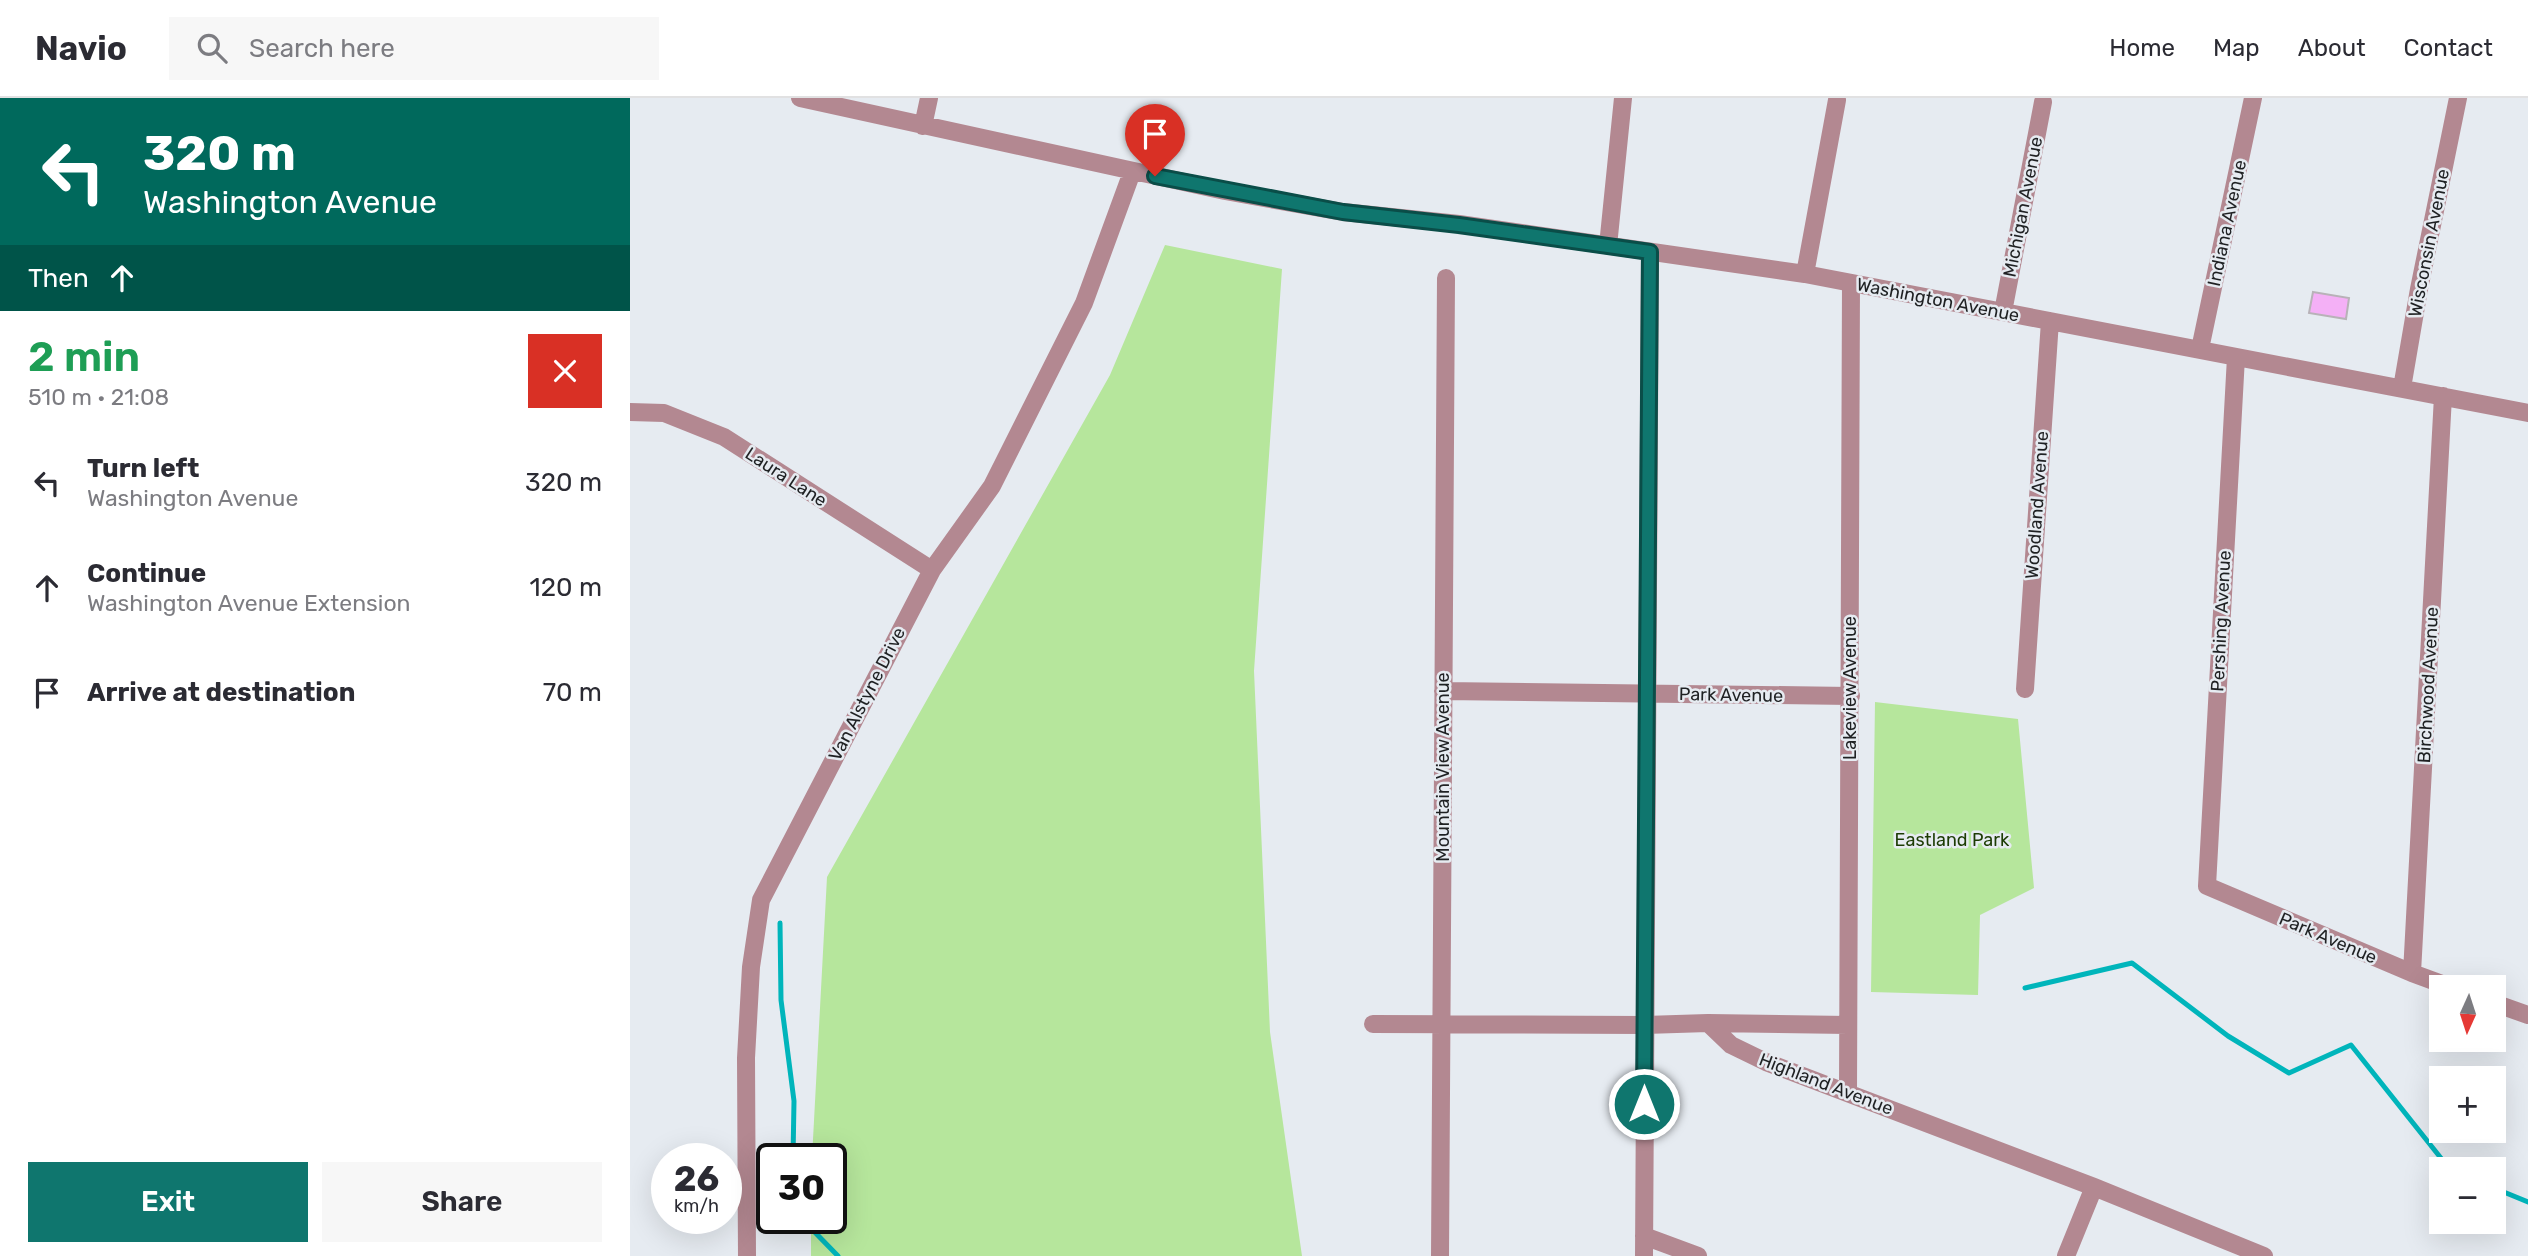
<!DOCTYPE html>
<html lang="en">
<head>
<meta charset="utf-8">
<style>
	body { margin:0; font-family:Rubik,sans-serif; background:#f7f7f7; color:#2b2b33; height:100vh; display:flex; flex-direction:column; font-size:26px; white-space:nowrap }
	* { box-sizing:border-box; margin:0 }
	p { font-size:23px; color:#7c7c81 }
	.icon { flex:none; width:38px; height:38px; fill:none; stroke:currentColor; stroke-width:2; stroke-linecap:round; stroke-linejoin:round }
	.map { position:relative; flex:1; overflow:hidden }
	.drawer { display:flex; flex-direction:column; background:#fff; width:630px }
	.drawer>* { flex:none }
	.hud { background:#00695c; color:#fff; overflow:hidden }
	.needle { width:46px; rotate:183deg }
	.buttons { position:absolute; left:1799px; top:877px; display:grid; gap:14px }
	.buttons a { display:grid; place-items:center; width:77px; height:77px; border-radius:0px; background:#fff; box-shadow:0 7px 28px #0002; font-size:35px }
	.speed { position:absolute; left:21px; top:1045px; display:flex; gap:14px; font-size:35px; font-weight:700; text-align:center }
	.speed>* { display:grid; place-content:center; width:91px; height:91px; border-radius:50%; background:#fff; box-shadow:0 7px 28px #0002; line-height:1 }
	.speed small { font-size:18px; font-weight:400 }
	.speed .limit { border:4px solid #111; border-radius:10px; background:#fff; color:#111 }
	.pin { position:absolute; display:grid; place-items:center; width:60px; height:60px; color:#fff; margin:-72px -30px; border-radius:50% 50% 50% 0; rotate:-45deg; box-shadow:0 0 7px #0007 }
	.pin .icon { rotate:45deg }
	.me { position:absolute; width:77px; margin:-38px; rotate:0deg; stroke-linejoin:round; filter:drop-shadow(0 0 5px #0008) }
	.turn { display:flex; align-items:center; gap:24px; height:147px; padding:0 28px; font-size:32px }
	.turn .icon { width:91px; height:91px; stroke-width:2.5 }
	.turn b { display:block; font-size:49px; line-height:60px }
	.then { display:flex; align-items:center; height:66px; padding:0 28px; background:#0003; gap:14px; font-size:26px }
	.round { display:grid; place-items:center; flex:none; width:74px; height:74px; border-radius:0px; background:#f7f7f7 }
	.head { display:flex; align-items:center; justify-content:space-between; height:119px; padding:0 28px }
	h1 { font-size:42px; font-weight:600; line-height:52px; color:#1e9e55 }
	.button { display:flex; gap:14px; margin-top:auto; padding:14px 28px }
	.button a { flex:1; height:80px; border-radius:0px; background:#0f766e; color:#fff; font-size:28px; font-weight:600; line-height:80px; text-align:center }
	.button a+a { background:#f7f7f7; color:#2b2b33 }
	ul { padding:0; list-style:none }
	li { display:flex; align-items:center; gap:21px; height:105px; padding:0 28px }
	li div { flex:1 }
	li b { display:block; font-size:26px }
	li em { font-style:normal }
	header { display:flex; align-items:center; gap:42px; box-sizing:border-box; height:98px; padding:0 35px; background:#fff; border-bottom:2px solid #e1e1e2 }
	header strong { font-size:33px }
	nav { display:flex; gap:38px; margin-inline-start:auto; font-size:24px }
	.search { width:490px; height:63px; background:#f7f7f7; display:flex; align-items:center; gap:18px; box-sizing:border-box; padding:0 24px; border-radius:0px; color:#7c7c81; font-size:26px }
	main { display:flex; flex:1; min-height:0 }
	.map>svg:first-child { display:block }
	.green { fill:#b6e69c }
	.lines { fill:none; stroke-linecap:round; stroke-linejoin:round }
	.stream { stroke:#00b5bb; stroke-width:5 }
	.building { fill:#f4b0f6; stroke:#b8b2b8; stroke-width:2 }
	.minor { stroke:#b38891; stroke-width:18 }
	.route-casing { stroke:#0a4d48; stroke-width:18 }
	.route { stroke:#0f766e; stroke-width:12 }
	.labels { text-anchor:middle; dominant-baseline:central; stroke-width:5; stroke-linejoin:round; paint-order:stroke }
	.street-label { font-size:18px; fill:#1f2123; stroke:#e6ebf1 }
	.park-label { font-size:18px; fill:#1c3c03; stroke:#e6ebf1 }
</style>
</head>
<body>
<header>
<strong>Navio</strong>
<div class="search"><svg class="icon" aria-label="search" viewBox="0 0 24 24"><circle cx="10" cy="10" r="6"/><path d="M15 15l6 6"/></svg>Search here</div>
<nav><a>Home</a><a>Map</a><a>About</a><a>Contact</a></nav>
</header>
<main>
<section class="drawer">
<div class="hud">
<div class="turn"><svg class="icon" aria-label="left" viewBox="0 0 24 24"><path d="M17 20v-9H6M10 6l-5 5 5 5"/></svg><div><b>320 m</b>Washington Avenue</div></div>
<div class="then">Then<svg class="icon" aria-label="ahead" viewBox="0 0 24 24"><path d="M12 20V5M6 11l6-6 6 6"/></svg></div>
</div>
<div class="head"><div><h1>2 min</h1><p>510 m · 21:08</p></div><a class="round" style="background:#d93025;color:#fff"><svg class="icon" aria-label="close" viewBox="0 0 24 24"><path d="M6 6l12 12M18 6L6 18"/></svg></a></div>
<ul>
<li><svg class="icon" aria-label="left" viewBox="0 0 24 24"><path d="M17 20v-9H6M10 6l-5 5 5 5"/></svg><div><b>Turn left</b><p>Washington Avenue</p></div><em>320 m</em></li>
<li><svg class="icon" aria-label="ahead" viewBox="0 0 24 24"><path d="M12 20V5M6 11l6-6 6 6"/></svg><div><b>Continue</b><p>Washington Avenue Extension</p></div><em>120 m</em></li>
<li><svg class="icon" aria-label="arrive" viewBox="0 0 24 24"><path d="M6 21V4h12l-3 4 3 4H6"/></svg><div><b>Arrive at destination</b></div><em>70 m</em></li>
</ul>
<div class="button"><a>Exit</a><a>Share</a></div>
</section>
<div class="map">
<svg width="1898" height="1158" viewBox="0 0 1898 1158">
	<rect width="100%" height="100%" fill="#e6ebf1"/>
	<path class="green" d="M535,147l117,24 -28,402 16,361 32,224h-491v-38h20v-60h-19l15,-281 283,-502z
		M1245,604l143,17 16,169 -54,27 -2,80 -107,-3z"/>
	<g class="lines">
		<path class="stream" d="M150,825l1,77 13,101 -1,57
			M1395,890l107,-25 96,73 61,37 62,-28 97,122 5,2
			M1864,1090l34,14
			M171,1120l37,38"/>
	</g>
	<path class="building" d="M1683,194l36,6 -3,21 -37,-6z"/>
	<g class="lines">
		<path class="minor" d="M170,0l425,93 118,21 116,12 346,50 723,139
			M293,28l6,-28
			M978,148l15,-148
			M1175,176l32,-174
			M1373,214l40,-210
			M1570,251l53,-251
			M1606,259l-29,529 205,87 38,14
			M1772,290l17,-99 39,-191
			M0,314l34,1 60,24 208,133
			M1395,591l25,-368
			M813,593l408,5
			M1782,875l31,-577
			M1864,905l34,12
			M1078,925l140,2
			M743,926l272,1 63,-2 23,22 35,17 328,125 170,69
			M1218,995l3,-810
			M1014,1138l54,20
			M117,1158l-1,-198 5,-91 10,-67 171,-330 60,-84 92,-183 48,-131
			M810,1158l6,-978
			M1014,1158l6,-1004
			M1436,1158l28,-69"/>
	</g>
	<g class="lines">
		<g class="route-casing">
			<path id="route" d="M525,78l188,36 116,13 191,27 -6,852"/>
		</g>
		<use href="#route" class="route"/>
	</g>
	<g class="labels">
		<g class="street-label">
			<text transform="translate(1393 109) rotate(-79)">Michigan Avenue</text>
			<text transform="translate(1597 125) rotate(-78)">Indiana Avenue</text>
			<text transform="translate(1799 145) rotate(-79)">Wisconsin Avenue</text>
			<text transform="translate(1308 202) rotate(11)">Washington Avenue</text>
			<text transform="translate(156 379) rotate(33)">Laura Lane</text>
			<text transform="translate(1407 407) rotate(-86)">Woodland Avenue</text>
			<text transform="translate(1591 523) rotate(-87)">Pershing Avenue</text>
			<text transform="translate(1798 587) rotate(-87)">Birchwood Avenue</text>
			<text transform="translate(1220 590) rotate(-90)">Lakeview Avenue</text>
			<text transform="translate(237 596) rotate(-63)">Van Alstyne Drive</text>
			<text transform="translate(1101 597) rotate(1)">Park Avenue</text>
			<text transform="translate(813 669) rotate(-90)">Mountain View Avenue</text>
			<text transform="translate(1698 840) rotate(23)">Park Avenue</text>
			<text transform="translate(1196 986) rotate(21)">Highland Avenue</text>
		</g>
		<g class="park-label">
			<text x="1322" y="742">Eastland Park</text>
		</g>
	</g>
</svg>
<div class="buttons">
<a><svg class="needle" viewBox="-14 -14 28 28"><path d="M0-13l5 13h-10z" fill="#e53935"/><path d="M0 13l5-13h-10z" fill="#7c7c81"/></svg></a>
<a>+</a>
<a>−</a>
</div>
<div class="speed"><div>26<small>km/h</small></div><div class="limit">30</div></div>
<div class="pin" style="left:525px;top:78px;background:#d93025"><svg class="icon" aria-label="arrive" viewBox="0 0 24 24"><path d="M6 21V4h12l-3 4 3 4H6"/></svg></div>
<svg class="me" style="left:1014px;top:1006px" viewBox="-20 -20 40 40"><circle r="17" fill="#0f766e" stroke="#fff" stroke-width="3"/><path d="M0-11L8 9 0 5-8 9z" fill="#fff"/></svg>
</div>
</main>
</body>
</html>
